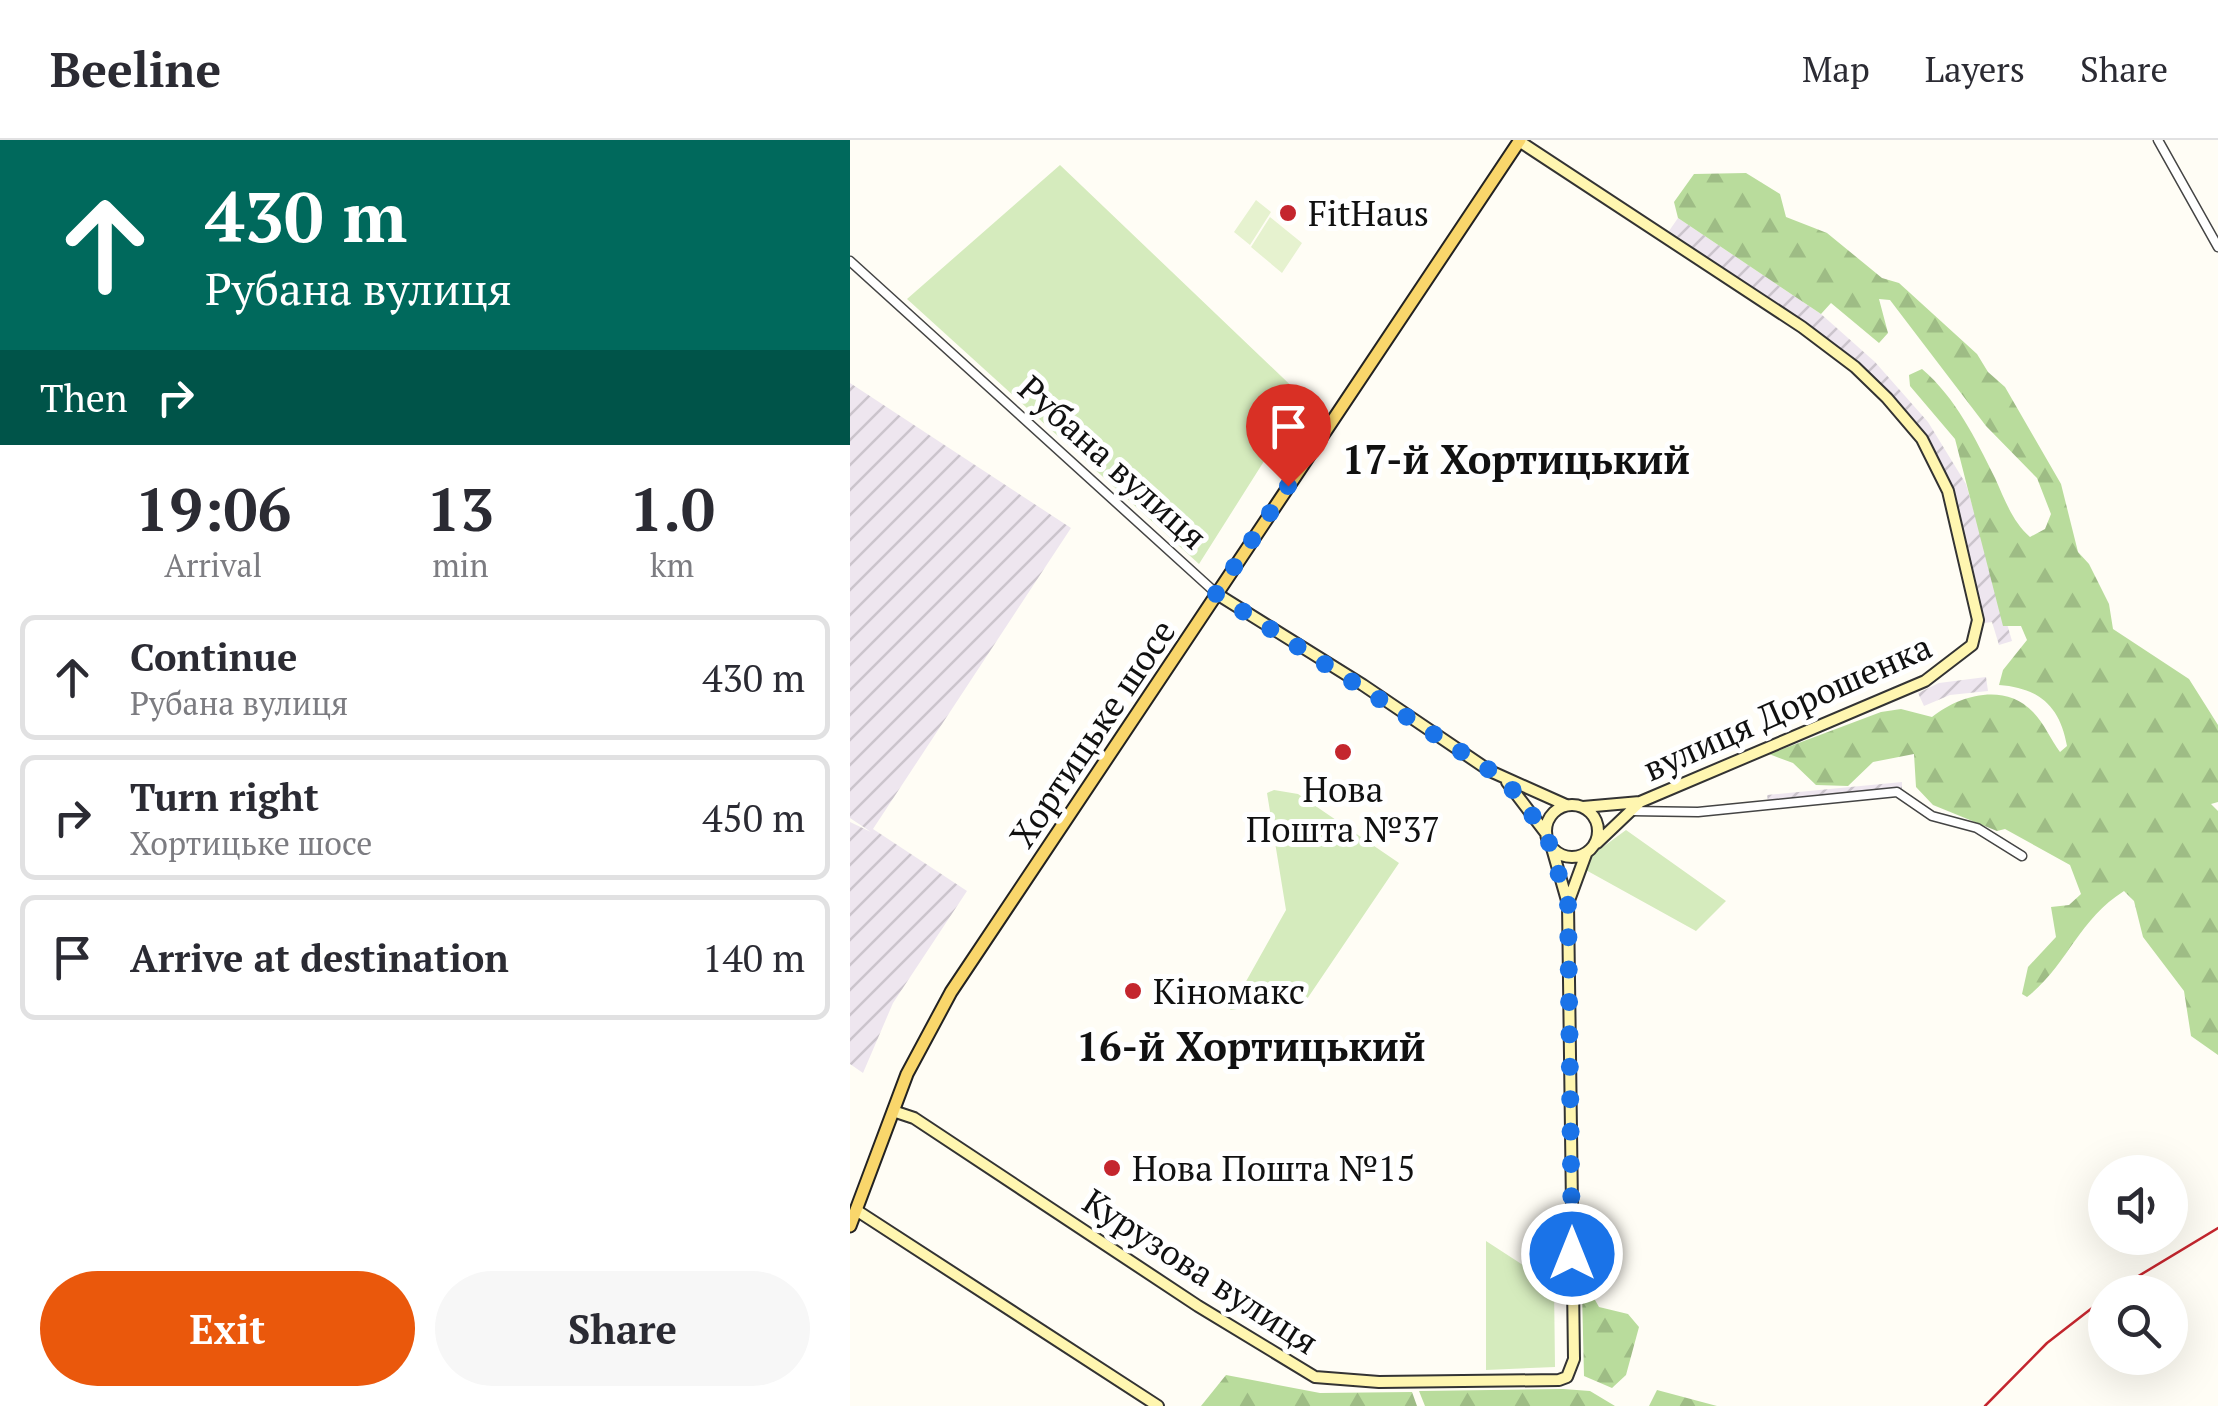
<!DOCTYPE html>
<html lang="en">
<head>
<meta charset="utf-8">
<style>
	body { margin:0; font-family:"PT Serif",serif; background:#f7f7f7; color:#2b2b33; height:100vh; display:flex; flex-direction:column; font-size:38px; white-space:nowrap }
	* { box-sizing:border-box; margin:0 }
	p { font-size:32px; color:#7c7c81 }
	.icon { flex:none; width:55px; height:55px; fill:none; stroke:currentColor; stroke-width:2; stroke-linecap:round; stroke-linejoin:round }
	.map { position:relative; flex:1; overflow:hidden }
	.panel { display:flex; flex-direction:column; background:#fff; width:850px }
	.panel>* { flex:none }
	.guide { background:#00695c; color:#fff; overflow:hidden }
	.tools { position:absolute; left:1238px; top:1015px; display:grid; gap:20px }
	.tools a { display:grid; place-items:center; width:100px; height:100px; border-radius:50%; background:#fff; box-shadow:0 10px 40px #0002; font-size:50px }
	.pin { position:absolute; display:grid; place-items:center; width:85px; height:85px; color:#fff; margin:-102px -42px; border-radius:50% 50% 50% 0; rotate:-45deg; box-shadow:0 0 10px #0007 }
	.pin .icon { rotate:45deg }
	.me { position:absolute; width:110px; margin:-55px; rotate:0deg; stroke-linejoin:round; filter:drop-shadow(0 0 8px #0008) }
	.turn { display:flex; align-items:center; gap:35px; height:210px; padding:0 40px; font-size:45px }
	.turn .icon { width:130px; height:130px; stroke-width:2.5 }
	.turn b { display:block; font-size:70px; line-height:85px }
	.then { display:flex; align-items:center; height:95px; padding:0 40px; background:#0003; gap:20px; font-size:38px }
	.eta { display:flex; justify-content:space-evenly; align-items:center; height:170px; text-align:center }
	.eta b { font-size:60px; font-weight:800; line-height:70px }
	.action { display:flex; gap:20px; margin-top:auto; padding:20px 40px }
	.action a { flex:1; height:115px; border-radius:60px; background:#ea580c; color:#fff; font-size:40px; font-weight:800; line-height:115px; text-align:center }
	.action a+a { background:#f7f7f7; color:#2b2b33 }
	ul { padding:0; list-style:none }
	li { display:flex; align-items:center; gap:30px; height:125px; margin:0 20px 15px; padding:0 20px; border:5px solid #e1e1e2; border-radius:15px }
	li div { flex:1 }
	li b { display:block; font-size:38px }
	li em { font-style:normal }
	header { display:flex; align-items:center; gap:60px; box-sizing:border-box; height:140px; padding:0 50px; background:#fff; border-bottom:2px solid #e1e1e2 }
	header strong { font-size:48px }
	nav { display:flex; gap:55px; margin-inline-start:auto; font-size:35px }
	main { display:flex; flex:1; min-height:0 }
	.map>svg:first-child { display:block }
	.industrial { fill:url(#industrial-furrows) }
	.grass { fill:#d5ebbd }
	.forest { fill:url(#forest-firs) }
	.pitch { fill:#e6f2cf }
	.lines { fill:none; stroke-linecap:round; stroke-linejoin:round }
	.street-casing { stroke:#444; stroke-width:11 }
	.secondary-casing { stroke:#333; stroke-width:14 }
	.primary-casing { stroke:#222; stroke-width:15 }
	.street { stroke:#fff; stroke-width:8 }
	.secondary { stroke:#fff6b0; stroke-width:10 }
	.primary { stroke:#f9d66b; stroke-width:11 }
	.rail { stroke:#c4262e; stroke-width:2.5 }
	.route { stroke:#1a73e8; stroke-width:18; stroke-dasharray:0 32.4 }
	.poi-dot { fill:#c4262e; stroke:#fff; stroke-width:4 }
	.labels { text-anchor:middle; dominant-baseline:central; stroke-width:10; stroke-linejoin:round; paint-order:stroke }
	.poi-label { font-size:35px; fill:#111; stroke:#fff; text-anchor:start }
	.street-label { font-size:35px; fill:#111; stroke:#fff }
	.quarter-label { font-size:40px; font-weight:bold; fill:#111; stroke:#fff }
</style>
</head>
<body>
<header>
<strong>Beeline</strong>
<nav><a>Map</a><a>Layers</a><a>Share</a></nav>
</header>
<main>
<section class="panel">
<div class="guide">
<div class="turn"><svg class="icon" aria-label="ahead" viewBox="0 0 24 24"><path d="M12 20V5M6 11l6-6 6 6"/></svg><div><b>430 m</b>Рубана вулиця</div></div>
<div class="then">Then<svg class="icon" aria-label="right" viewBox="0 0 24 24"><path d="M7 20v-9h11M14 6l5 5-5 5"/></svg></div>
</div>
<div class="eta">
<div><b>19:06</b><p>Arrival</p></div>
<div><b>13</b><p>min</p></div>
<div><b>1.0</b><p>km</p></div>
</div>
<ul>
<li><svg class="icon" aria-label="ahead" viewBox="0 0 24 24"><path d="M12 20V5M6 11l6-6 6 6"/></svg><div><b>Continue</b><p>Рубана вулиця</p></div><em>430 m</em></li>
<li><svg class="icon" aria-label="right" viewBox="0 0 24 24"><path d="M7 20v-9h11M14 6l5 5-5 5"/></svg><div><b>Turn right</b><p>Хортицьке шосе</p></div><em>450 m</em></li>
<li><svg class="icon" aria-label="arrive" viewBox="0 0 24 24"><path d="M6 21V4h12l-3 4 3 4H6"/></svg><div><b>Arrive at destination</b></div><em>140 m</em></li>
</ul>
<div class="action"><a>Exit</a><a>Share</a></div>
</section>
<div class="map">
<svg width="1368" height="1266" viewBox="0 0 1368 1266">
	<defs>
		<pattern id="industrial-furrows" width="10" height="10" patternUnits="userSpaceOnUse" patternTransform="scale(2.5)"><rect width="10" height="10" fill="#eee6ef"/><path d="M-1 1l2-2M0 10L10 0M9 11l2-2" fill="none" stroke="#cbc4cc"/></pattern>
		<pattern id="forest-firs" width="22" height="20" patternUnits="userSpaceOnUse" patternTransform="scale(2.5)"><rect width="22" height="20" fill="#b9dc9c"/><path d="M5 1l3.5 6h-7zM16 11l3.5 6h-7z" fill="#9ebc85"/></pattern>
	</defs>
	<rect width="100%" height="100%" fill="#fffdf5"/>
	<path class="industrial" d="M828,78l143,96 54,48 53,60 38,62 46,157 -13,4 -7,-23 -8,1 -30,-129 -19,-42 -15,-21 -53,-61 -55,-43 -143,-96z
		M0,243l221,145 -198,301 94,62 -74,112 -30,70 -13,-9v-242l21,10 -21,-14z
		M1136,537l2,14 -38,4 -26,11 -6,-13 21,-10z
		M1052,642v7l-134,12 -1,-6z"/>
	<path class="grass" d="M210,25l244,233 -105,166 -292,-265z
		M424,650l24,4 101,69 -92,136 -77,11 56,-100 -19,-117z
		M776,690l100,71 -30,30 -112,-62 8,-14z
		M636,1101l68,44 1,82 -69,3z"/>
	<path class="forest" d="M896,33l34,21 6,23 41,16 55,45 17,5 78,71 11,18 17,15 56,97 17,68 11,12 20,40 4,25 76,50 29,46v77l-7,2 7,7v244l-27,-19 -7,-45 -41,-54 -9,-36 -10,-10c-46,29 -57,75 -97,106l-5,-3 6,-27 28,-30 -5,-30 18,-2 12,-11 -11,-29 -65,-36 -8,2 -64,-26 -17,-18 -2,-33 -41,8 -25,24 -32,-1 -23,-22 -24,-9 112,-42 20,-3 31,8c27,-22 73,-35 101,-5 11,11 18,28 27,40l7,-6c-7,-40 -28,-58 -68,-61l4,-15 24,-30 -6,-14h-18l-48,-187 -45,-53 -1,-11 13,-6c34,29 53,69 73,109 10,22 17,43 35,59l15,-8 6,-15 -14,-36 -51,-52 -96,-126 -11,-1 9,34 -9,10 -48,-40 -10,11 -143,-96 -4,-16 20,-28z
		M732,1152l9,1 8,14 29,7 11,13 -13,48 -14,13 -28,-12z
		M376,1235l94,18 92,-1 5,14h-216z
		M713,1249l27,2 25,15h-190l-6,-15z
		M807,1250l60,16h-68z"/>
	<path class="pitch" d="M406,60l15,12 -21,33 -16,-13z
		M420,77l32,26 -20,30 -31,-26z"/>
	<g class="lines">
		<g class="street-casing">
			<path id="street" d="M1308,0l60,107
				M0,121l367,333
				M781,671l67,1 199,-20 35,24 45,12 45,28"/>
		</g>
		<g class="secondary-casing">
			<path id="secondary" d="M669,1l283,186 53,40 32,31 35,41 26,52 30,129 -6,25 -47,36 -285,121 -57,5
				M367,454l146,91 127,86 76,34
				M657,642l38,50
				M696 691a26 26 0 1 1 52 0a26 26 0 1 1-52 0Z
				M747,703l42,-40
				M718,763l18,-49
				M43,971l21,7 284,188 117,71 64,5 180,-2 8,-3 7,-18 -6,-455 -16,-56
				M6,1070l302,196"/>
		</g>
		<g class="primary-casing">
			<path id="primary" d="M0,1086l57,-152 44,-82 569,-852"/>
		</g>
		<use href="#street" class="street"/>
		<use href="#secondary" class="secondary"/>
		<use href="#primary" class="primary"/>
		<path class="rail" d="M1262,1152l106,-64
			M1135,1266l62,-63 58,-45"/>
	</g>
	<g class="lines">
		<path class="route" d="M438,346l-72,108 289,186 41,53 22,71 4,350"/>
	</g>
	<g class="poi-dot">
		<circle cx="438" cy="73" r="10"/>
		<circle cx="493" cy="612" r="10"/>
		<circle cx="283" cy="851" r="10"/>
		<circle cx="262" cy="1028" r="10"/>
	</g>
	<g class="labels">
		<g class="poi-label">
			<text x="458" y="73">FitHaus</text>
			<text x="493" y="649" text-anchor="middle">Нова<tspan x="493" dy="40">Пошта №37</tspan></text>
			<text x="303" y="851">Кіномакс</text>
			<text x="282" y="1028">Нова Пошта №15</text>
		</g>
		<g class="street-label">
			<text transform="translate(263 322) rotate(42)">Рубана вулиця</text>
			<text transform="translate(937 567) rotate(-24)">вулиця Дорошенка</text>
			<text transform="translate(242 593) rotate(-56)">Хортицьке шосе</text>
			<text transform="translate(351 1131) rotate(33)">Курузова вулиця</text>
		</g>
		<g class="quarter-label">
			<text x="666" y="318">17-й Хортицький</text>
			<text x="401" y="905">16-й Хортицький</text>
		</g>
	</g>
</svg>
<div class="tools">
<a><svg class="icon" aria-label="sound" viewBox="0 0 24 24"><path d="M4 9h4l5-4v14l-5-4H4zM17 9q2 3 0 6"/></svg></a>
<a><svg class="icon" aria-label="search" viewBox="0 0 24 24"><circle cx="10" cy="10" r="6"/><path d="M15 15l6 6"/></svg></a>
</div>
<div class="pin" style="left:438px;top:346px;background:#d93025"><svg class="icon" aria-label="arrive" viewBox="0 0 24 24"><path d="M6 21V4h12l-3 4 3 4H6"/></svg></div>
<svg class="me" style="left:722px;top:1114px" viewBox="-20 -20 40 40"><circle r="17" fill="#1a73e8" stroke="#fff" stroke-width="3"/><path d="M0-11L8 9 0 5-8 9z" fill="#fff"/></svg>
</div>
</main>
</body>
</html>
